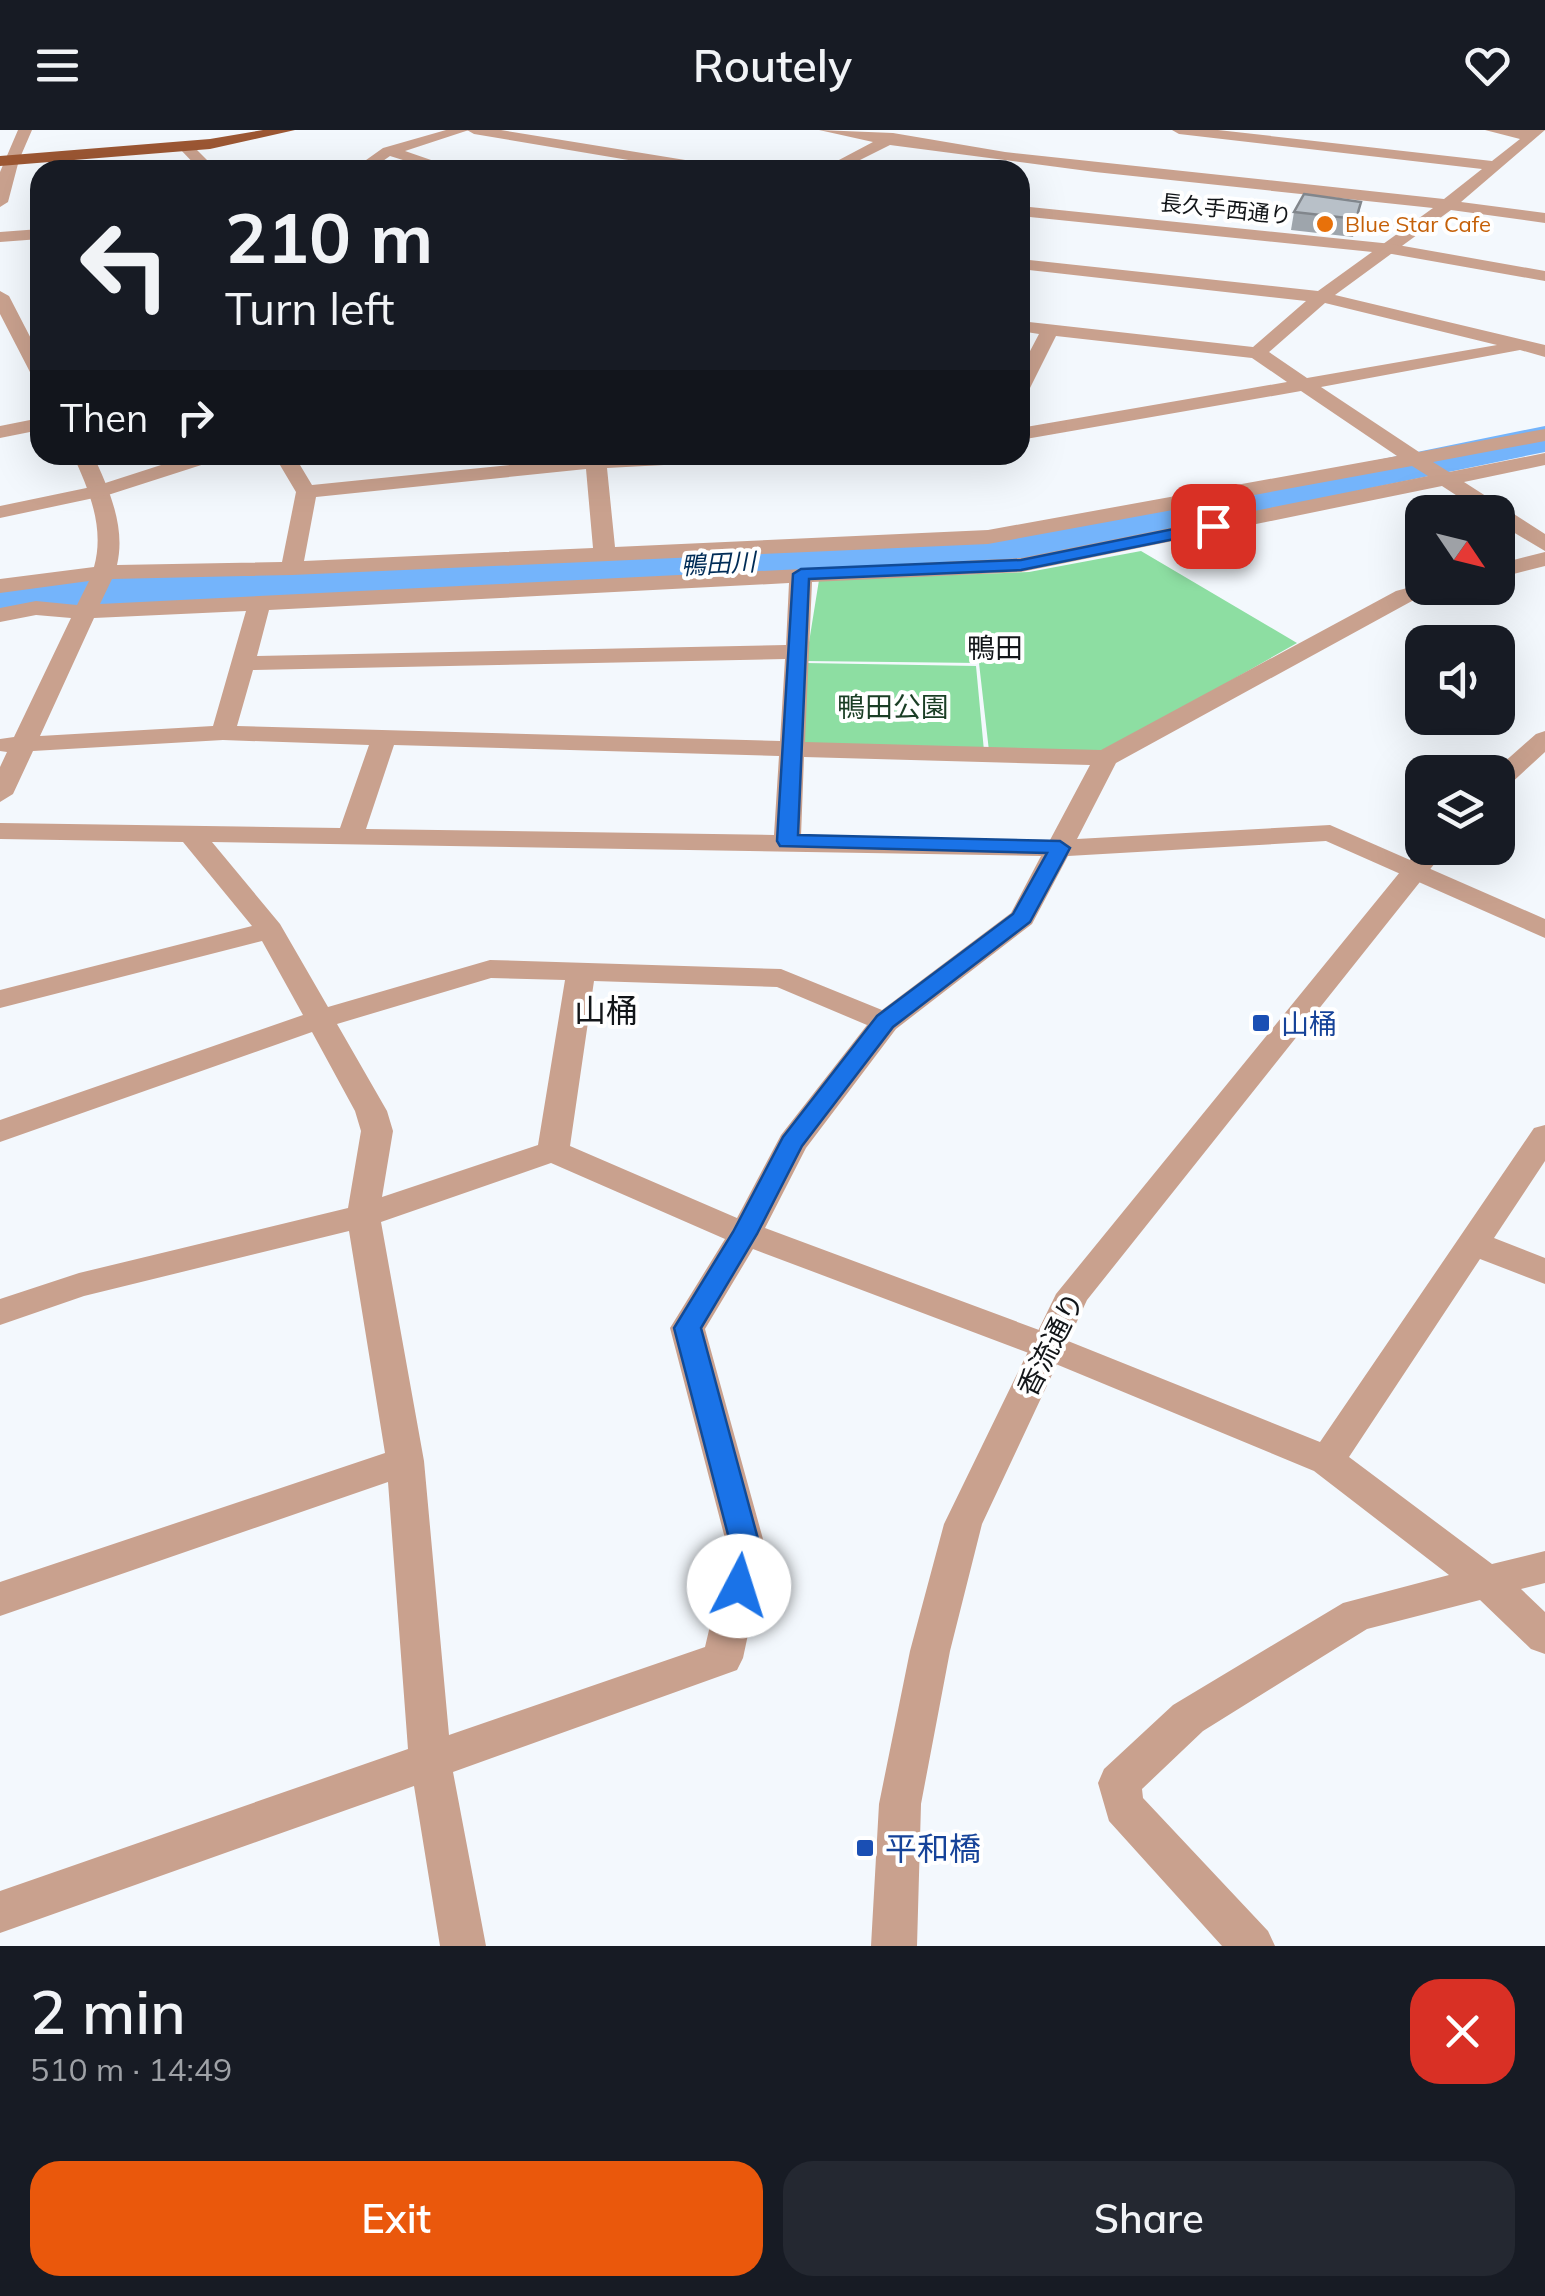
<!DOCTYPE html>
<html lang="en">
<head>
<meta charset="utf-8">
<style>
	body { margin:0; font-family:Mulish,"Noto Sans JP",sans-serif; background:#242831; color:#f1f3f6; height:100vh; display:flex; flex-direction:column; font-size:38px; white-space:nowrap }
	* { box-sizing:border-box; margin:0 }
	p { font-size:32px; color:#9ea1a6 }
	.icon { flex:none; width:55px; height:55px; fill:none; stroke:currentColor; stroke-width:2; stroke-linecap:round; stroke-linejoin:round }
	.map { position:relative; height:1816px; overflow:hidden }
	.drawer { display:flex; flex-direction:column; background:#171b24; flex:1 }
	.drawer>* { flex:none }
	.top-card { position:absolute; left:30px; top:30px; width:1000px; height:305px; border-radius:30px; box-shadow:0 10px 40px #0002; background:#171b24; color:#f1f3f6; overflow:hidden }
	.needle { width:65px; rotate:125deg }
	.fabs { position:absolute; left:1405px; top:365px; display:grid; gap:20px }
	.fabs a { display:grid; place-items:center; width:110px; height:110px; border-radius:20px; background:#171b24; box-shadow:0 10px 40px #0002; font-size:50px }
	.pin { position:absolute; display:grid; place-items:center; width:85px; height:85px; color:#fff; margin:-42px; border-radius:20px; box-shadow:0 5px 15px #0006 }
	.me { position:absolute; width:110px; margin:-55px; rotate:5deg; stroke-linejoin:round; filter:drop-shadow(0 0 8px #0008) }
	.turn { display:flex; align-items:center; gap:35px; height:210px; padding:0 30px; font-size:45px }
	.turn .icon { width:130px; height:130px; stroke-width:2.5 }
	.turn b { display:block; font-size:70px; line-height:85px }
	.then { display:flex; align-items:center; height:95px; padding:0 30px; background:#0003; gap:20px; font-size:38px }
	.round { display:grid; place-items:center; flex:none; width:105px; height:105px; border-radius:30px; background:#242831 }
	.overview { display:flex; align-items:center; justify-content:space-between; height:170px; padding:0 30px }
	h1 { font-size:60px; font-weight:600; line-height:75px }
	.primary-button { display:flex; gap:20px; margin-top:auto; padding:20px 30px }
	.primary-button a { flex:1; height:115px; border-radius:30px; background:#ea580c; color:#fff; font-size:40px; font-weight:600; line-height:115px; text-align:center }
	.primary-button a+a { background:#242831; color:#f1f3f6 }
	header { display:flex; justify-content:space-between; align-items:center; height:130px; padding:0 30px; background:#171b24; font-size:45px; font-weight:600 }
	.map>svg:first-child { display:block }
	.green { fill:#8ddea2 }
	.lines { fill:none; stroke-linecap:round; stroke-linejoin:round }
	.river { fill:#74b4fb; fill-rule:evenodd }
	.minor { fill:#c9a18e; fill-rule:evenodd }
	.tertiary { fill:#c9a18e; fill-rule:evenodd }
	.primary { fill:#9c5733; fill-rule:evenodd }
	.wall { fill:#9ea5ac }
	.shaded-wall { fill:#81868c }
	.building { fill:#b8c0c8; stroke:#81868c; stroke-width:2.5 }
	.route { fill:#1a73e8; stroke:#114b97; stroke-width:2.5 }
	.food-dot { fill:#e8710a; stroke:#fff; stroke-width:4 }
	.transit-dot { fill:#1a4fb4; stroke:#fff; stroke-width:4 }
	.labels { text-anchor:middle; dominant-baseline:central; stroke-width:8; stroke-linejoin:round; paint-order:stroke }
	.far-street-label { font-size:22px; fill:#131619; stroke:#fff }
	.far-food-label { font-size:22px; fill:#c56008; stroke:#fff; text-anchor:start }
	.far-water-label { font-size:25px; font-style:italic; fill:#002c57; stroke:#fff }
	.far-quarter-label { font-size:28px; fill:#131619; stroke:#fff }
	.park-label { font-size:28px; fill:#1a3e25; stroke:#fff }
	.transit-label { font-size:28px; fill:#164399; stroke:#fff; text-anchor:start }
	.street-label { font-size:28px; fill:#131619; stroke:#fff }
	.quarter-label { font-size:32px; fill:#131619; stroke:#fff }
	.near-transit-label { font-size:32px; fill:#164399; stroke:#fff; text-anchor:start }
</style>
</head>
<body>
<header><svg class="icon" aria-label="menu" viewBox="0 0 24 24"><path d="M4 6h16M4 12h16M4 18h16"/></svg>Routely<svg class="icon" aria-label="heart" viewBox="0 0 24 24"><path d="M12 20l-8-8c-3-5 5-10 8-4 3-6 11-1 8 4z"/></svg></header>
<div class="map">
<svg width="1545" height="1816" viewBox="0 0 1545 1816">
	<rect width="100%" height="100%" fill="#f3f8fd"/>
	<path class="green" d="M1141,421l156,92 -197,112 -111,-4 -10,-88 -173,-2 13,-81 210,-8z
		M805,533l171,3 8,85 -180,-8z"/>
	<g class="lines">
		<path class="river" d="M1545,296v26l-536,111 -945,45 -64,9v-28l64,-9 945,-45z"/>
		<path class="minor" d="M18,0h14l-13,30 -11,42 -8,5v-35z
			M446,0h23l-64,21 55,19h-25l-45,-14 -20,14h-18l31,-22z
			M819,0l74,3 112,19 439,47 38,-30 -303,-35 -7,-4h46l274,31 28,-22 -35,-9h60l-84,72 84,11v10l-94,-13 -116,85 210,50v12l-25,-7 -199,37 98,65 126,-23v12l-112,21 16,10 96,-19v12l-81,17 81,52v17l-47,-28v-11h-16l-40,-26 -421,86 -209,10 -7,160 296,8 295,-159 26,-7v4h23l-3,5 -30,8 -296,162 -39,76 253,-14 215,94v19l-219,-97 -258,15 -36,68 -136,105 -90,119 -41,80 293,109 262,105 214,-314 11,-3v36l-51,77 51,20v26l-65,-25 -131,198 143,107 53,-13v32l-24,6 24,23v42l-14,-5 -51,-49 -113,29 -164,102 -61,58 1,9 125,133 7,15h-53l-113,-125 -11,-38 6,-14 69,-64 170,-102 106,-28 -135,-104 -280,-116 -281,-106 -48,80 61,221 -23,108 -6,12 -284,102 33,174h-46l-26,-160 -414,147v-42l408,-142 -20,-267 -388,134v-34l385,-129 -36,-222 -265,65 -84,29v-26l79,-26 269,-65 13,-77 -6,-20 -43,-79 -312,110v-22l303,-105 -41,-74 -262,67v-18l252,-64 -69,-84 -183,-3v-16l340,5 29,-83 -146,-5 -190,11 -20,43 -13,8v-35l7,-15 -7,-1v-12l14,-2 57,-119 -35,-3 -36,7v-14l36,-7 41,4 12,-24 -89,12v-14l94,-12c11,-39 -5,-77 -21,-112h20c16,34 33,72 24,110l165,-3 14,-70 -22,-37h20l18,30 266,-27 -2,-3h174l-10,6 -133,7 8,79 373,-17 409,-74 -96,-65 -281,49v-12l267,-46 -35,-24 -196,-22 -26,52 -10,6v-24l19,-36 -19,-3v-10l233,26 53,-46 -286,-32v-10l298,32 115,-83 -338,-36 -205,-27 -50,25h-20l53,-28zM1325,173l172,42 -190,33 -38,-26zM1412,336l16,10 -407,82 -921,46 12,-25 180,-4 696,-31zM586,339l7,79 -289,13 12,-64zM789,453l-3,62 -529,11 12,-46zM246,481l-33,115 -173,10 54,-118zM785,529l-5,82 -543,-15 16,-56zM394,615l385,11 -5,79 -408,-6zM804,627l286,8 -40,75 -249,-4zM212,712l829,14 -30,57 -129,97 -101,-41 -291,-9 -162,47 -48,-83zM491,848l74,2 -27,165 -156,52 11,-66 -6,-20 -50,-87zM594,851l183,6 90,38 -86,110 -44,83 -167,-72zM551,1033l174,76 -55,89 58,222 -23,97 -256,88 -25,-274 -43,-239z
			M180,13h10l27,27h-17l-20,-21z
			M40,99v10l-40,3v-10z
			M0,161l9,5 31,60v24l-9,-6 -31,-60z
			M40,288v12l-40,8v-12z
			M1545,422v14l-47,12v-14z"/>
		<path class="tertiary" d="M467,0h34l215,35 8,5h-36l-214,-36z
			M1020,76l372,38 153,27v10l-153,-27 -372,-38z
			M192,325h31l-3,4 -112,36 -108,23v-12l96,-20z
			M1545,601v21l-38,35 -9,3v-18h-5l43,-38z
			M1422,715l25,3 -360,452 -105,224 -32,127 -29,153 -4,142h-46l8,-142 31,-153 34,-127 112,-230z"/>
		<path class="primary" d="M263,0h32l-85,19 -210,17v-10l210,-17z"/>
	</g>
	<path class="wall" d="M1294,82l64,7 -5,18 -62,-7z"/>
	<path class="shaded-wall" d="M1361,72l-3,17 -5,18 3,-18z"/>
	<path class="building" d="M1304,64l57,8 -5,17 -62,-7z"/>
	<path class="route" d="M1213,391l6,2v7l-198,40 -212,9 -11,256 262,6 10,7 -40,74 -137,105 -91,119 -45,88 -56,94 60,222 -12,45 -10,4 -11,-4 -4,-9 8,-36 -58,-222 59,-96 50,-95 94,-121 136,-102 34,-61 -267,-7 -3,-5 16,-267 8,-5 220,-9z"/>
	<circle class="food-dot" cx="1325" cy="94" r="10"/>
	<g class="transit-dot">
		<rect x="1251" y="883" width="20" height="20" rx="5"/>
		<rect x="855" y="1708" width="20" height="20" rx="5"/>
	</g>
	<g class="labels">
		<g class="far-street-label">
			<text transform="translate(1226 79) rotate(6)">長久手西通り</text>
		</g>
		<g class="far-food-label">
			<text x="1345" y="94">Blue Star Cafe</text>
		</g>
		<g class="far-water-label">
			<text transform="translate(718 433) rotate(-3)">鴨田川</text>
		</g>
		<g class="far-quarter-label">
			<text x="995" y="517">鴨田</text>
		</g>
		<g class="park-label">
			<text x="893" y="576">鴨田公園</text>
		</g>
		<g class="transit-label">
			<text x="1281" y="893">山桶</text>
		</g>
		<g class="street-label">
			<text transform="translate(1050 1214) rotate(-63)">香流通り</text>
		</g>
		<g class="quarter-label">
			<text x="606" y="880">山桶</text>
		</g>
		<g class="near-transit-label">
			<text x="885" y="1718">平和橋</text>
		</g>
	</g>
</svg>
<div class="fabs">
<a><svg class="needle" viewBox="-14 -14 28 28"><path d="M0-13l5 13h-10z" fill="#e53935"/><path d="M0 13l5-13h-10z" fill="#9ea1a6"/></svg></a>
<a><svg class="icon" aria-label="sound" viewBox="0 0 24 24"><path d="M4 9h4l5-4v14l-5-4H4zM17 9q2 3 0 6"/></svg></a>
<a><svg class="icon" aria-label="layers" viewBox="0 0 24 24"><path d="M12 4l9 5-9 5-9-5zM3 14l9 5 9-5"/></svg></a>
</div>
<div class="pin" style="left:1213px;top:396px;background:#d93025"><svg class="icon" aria-label="arrive" viewBox="0 0 24 24"><path d="M6 21V4h12l-3 4 3 4H6"/></svg></div>
<svg class="me" style="left:739px;top:1456px" viewBox="-20 -20 40 40"><circle r="19" fill="#fff"/><path d="M0-13L10 11 0 6-10 11z" fill="#1a73e8"/></svg>
<div class="top-card">
<div class="turn"><svg class="icon" aria-label="left" viewBox="0 0 24 24"><path d="M17 20v-9H6M10 6l-5 5 5 5"/></svg><div><b>210 m</b>Turn left</div></div>
<div class="then">Then<svg class="icon" aria-label="right" viewBox="0 0 24 24"><path d="M7 20v-9h11M14 6l5 5-5 5"/></svg></div>
</div>
</div>
<section class="drawer">
<div class="overview"><div><h1>2 min</h1><p>510 m · 14:49</p></div><a class="round" style="background:#d93025;color:#fff"><svg class="icon" aria-label="close" viewBox="0 0 24 24"><path d="M6 6l12 12M18 6L6 18"/></svg></a></div>
<div class="primary-button"><a>Exit</a><a>Share</a></div>
</section>
</body>
</html>
